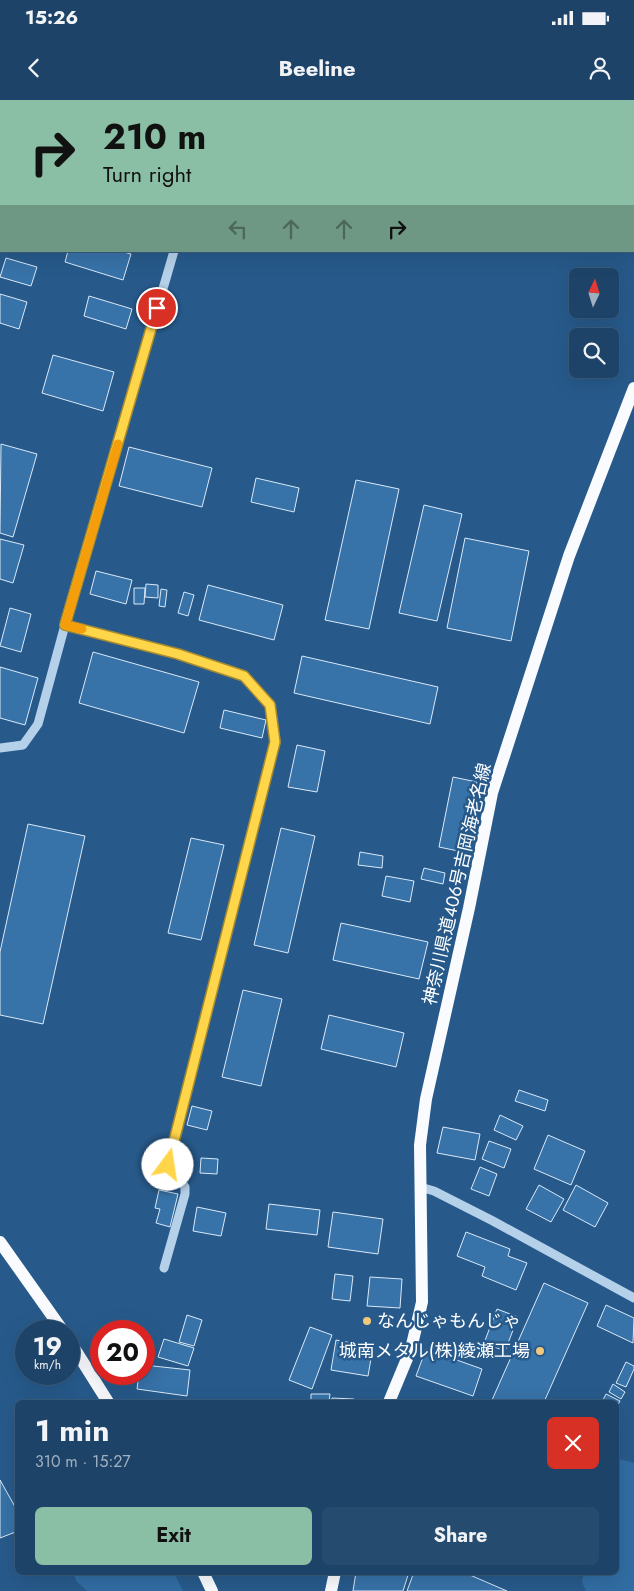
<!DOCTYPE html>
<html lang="en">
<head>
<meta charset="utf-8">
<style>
	body { margin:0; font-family:Jost,"Noto Sans JP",sans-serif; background:#254b6e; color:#f1f3f6; height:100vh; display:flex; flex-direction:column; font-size:19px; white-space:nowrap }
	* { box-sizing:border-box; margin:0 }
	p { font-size:16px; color:#a0b0c0 }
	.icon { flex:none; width:28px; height:28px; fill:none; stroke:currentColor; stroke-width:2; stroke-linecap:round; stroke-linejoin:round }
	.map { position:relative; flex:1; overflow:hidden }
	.side { position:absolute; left:15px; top:1300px; width:604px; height:175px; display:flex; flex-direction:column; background:#1d4468; border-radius:8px; box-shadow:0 5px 20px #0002,0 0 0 1px #3b5c7c }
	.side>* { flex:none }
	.guide { position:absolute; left:0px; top:0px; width:635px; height:152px; box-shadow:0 5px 20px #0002,0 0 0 1px #3b5c7c; background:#8abfa5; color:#111; overflow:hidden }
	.needle { width:32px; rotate:4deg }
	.fabs { position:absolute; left:569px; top:168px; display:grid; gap:10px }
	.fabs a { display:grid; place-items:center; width:50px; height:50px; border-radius:8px; background:#1d4468; box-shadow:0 5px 20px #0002,0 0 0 1px #3b5c7c; font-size:25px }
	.speed { position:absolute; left:15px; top:1220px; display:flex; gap:10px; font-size:25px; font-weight:700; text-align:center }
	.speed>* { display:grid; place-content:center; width:65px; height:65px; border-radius:50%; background:#1d4468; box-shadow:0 5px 20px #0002,0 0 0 1px #3b5c7c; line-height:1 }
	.speed small { font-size:12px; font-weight:400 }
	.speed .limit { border:8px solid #d22; background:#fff; color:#111 }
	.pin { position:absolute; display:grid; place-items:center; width:42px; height:42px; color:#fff; margin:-21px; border:2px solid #fff; border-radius:50%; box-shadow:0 1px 5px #0007 }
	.me { position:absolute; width:55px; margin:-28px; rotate:14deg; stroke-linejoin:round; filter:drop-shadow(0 0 4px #0008) }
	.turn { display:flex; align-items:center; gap:18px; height:105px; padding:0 20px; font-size:22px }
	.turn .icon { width:65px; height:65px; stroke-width:2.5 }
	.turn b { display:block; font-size:35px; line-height:42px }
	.lanes { display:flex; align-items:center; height:48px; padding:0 20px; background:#0003; justify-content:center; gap:25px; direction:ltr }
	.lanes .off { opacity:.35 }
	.round { display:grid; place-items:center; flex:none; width:52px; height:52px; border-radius:8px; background:#254b6e }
	.summary { display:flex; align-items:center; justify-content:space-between; height:85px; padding:0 20px }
	h1 { font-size:30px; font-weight:700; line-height:38px }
	.cta { display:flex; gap:10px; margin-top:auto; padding:10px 20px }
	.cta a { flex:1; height:58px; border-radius:8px; background:#8abfa5; color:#111; font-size:20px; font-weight:700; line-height:58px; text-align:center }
	.cta a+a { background:#254b6e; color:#f1f3f6 }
	.status { display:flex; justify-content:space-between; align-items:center; height:35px; padding:0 25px; background:#1d4468; direction:ltr }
	.status svg { height:14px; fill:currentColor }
	header { display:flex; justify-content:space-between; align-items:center; height:65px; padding:0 20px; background:#1d4468; font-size:22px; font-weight:700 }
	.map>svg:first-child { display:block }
	.green { fill:#316da3 }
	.building { fill:#3772a8; stroke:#dae9f8 }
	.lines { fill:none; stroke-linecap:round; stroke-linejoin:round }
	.minor { stroke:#b5d1ea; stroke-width:9 }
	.major { stroke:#f9fbfe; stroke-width:12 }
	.route-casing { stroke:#a68a30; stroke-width:12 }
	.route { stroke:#ffd54a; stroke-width:9 }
	.slow { stroke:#f59e0b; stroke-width:9 }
	.poi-dot { fill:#f2c77b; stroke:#275a8b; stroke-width:2 }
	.labels { text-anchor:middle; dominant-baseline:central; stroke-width:5; stroke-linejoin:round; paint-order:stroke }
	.street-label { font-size:18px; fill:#fff; stroke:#275a8b }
	.poi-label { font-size:18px; fill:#fff; stroke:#275a8b; text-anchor:start }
</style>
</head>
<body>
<div class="status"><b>15:26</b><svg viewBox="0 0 49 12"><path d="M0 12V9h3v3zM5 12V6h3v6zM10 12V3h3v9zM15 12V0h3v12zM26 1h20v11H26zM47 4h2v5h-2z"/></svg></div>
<header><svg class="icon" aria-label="back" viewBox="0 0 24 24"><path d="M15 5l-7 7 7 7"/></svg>Beeline<svg class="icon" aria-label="person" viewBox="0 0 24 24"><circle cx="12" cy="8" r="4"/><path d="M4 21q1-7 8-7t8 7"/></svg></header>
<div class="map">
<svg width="634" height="1491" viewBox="0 0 634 1491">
	<rect width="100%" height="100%" fill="#275a8b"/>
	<path class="green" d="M616,1358l18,5v128h-48l-4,-9 2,-9 32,-1z
		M73,1473h101l9,18h-96l-10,-9z"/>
	<path class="building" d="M0,0h162l4,1 -165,1z
		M68,151h52l11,3 -8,26 -58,-18z
		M6,158l31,9 -6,19 -31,-9z
		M0,194l27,8 -8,27 -19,-6z
		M89,196l43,13 -6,20 -42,-13z
		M53,255l61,17 -11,39 -61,-18z
		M1,344l36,10 -24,83 -13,-4z
		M129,347l83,21 -10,39 -83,-21z
		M256,378l43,10 -5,24 -43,-10z
		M356,380l43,9 -30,140 -44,-9z
		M424,405l38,9 -25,107 -38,-8z
		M465,438l64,13 -18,90 -64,-13z
		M0,439l24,6 -11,38 -13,-4z
		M96,471l36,9 -6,24 -36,-10z
		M146,484l12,1v13l-13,-1z
		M208,485l75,20 -9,35 -75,-20z
		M134,488h11l-1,16h-10z
		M161,489l6,1 -2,17 -6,-1z
		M184,492l10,3 -6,21 -10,-3z
		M10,508l21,6 -10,38 -21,-6z
		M93,552l106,30 -15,51 -105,-30z
		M302,556l136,31 -8,37 -136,-31z
		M0,567l38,11 -13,47 -25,-7z
		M224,610l42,10 -4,18 -42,-10z
		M297,645l28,6 -8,41 -29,-5z
		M453,677l24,5 -14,70 -24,-5z
		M28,724l57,12 -42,188 -43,-9v-63z
		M281,728l34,8 -27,117 -34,-8z
		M191,738l33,7 -23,95 -33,-7z
		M360,752l23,4 -1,12 -24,-3z
		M424,768l21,5 -2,11 -22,-5z
		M386,776l28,5 -4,21 -28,-6z
		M341,823l87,19 -9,37 -86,-19z
		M243,890l39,9 -21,87 -39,-9z
		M329,915l75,18 -8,34 -75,-18z
		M519,990l29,10 -3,11 -30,-10z
		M192,1006l20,5 -5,19 -20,-5z
		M500,1015l23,11 -7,14 -22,-10z
		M443,1027l37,7 -5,26 -38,-7z
		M548,1035l37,16 -14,34 -37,-16z
		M489,1041l22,8 -7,19 -22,-9z
		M201,1058l17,1 -1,15 -17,-1z
		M480,1067l17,7 -8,22 -18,-7z
		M539,1085l25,14 -13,23 -25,-13z
		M576,1085l32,18 -13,24 -32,-17z
		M159,1090l19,4 -8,33 -14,-4 4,-14 -5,-1z
		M269,1104l51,6 -3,25 -51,-6z
		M197,1107l29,6 -5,23 -28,-5z
		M333,1112l50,7 -5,35 -50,-7z
		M466,1132l44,17 -2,7 19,7 -11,27 -34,-14 3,-9 -28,-11z
		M335,1174l18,2 -3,25 -18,-2z
		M370,1177l32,2 -2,29 -33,-2z
		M544,1183l44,20 -44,99h-45l-7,-2z
		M606,1205l28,13 -1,25 -36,-17z
		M497,1209l21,8 -13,34 -21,-8z
		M187,1215l15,5 -8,26 -15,-4z
		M310,1227l22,8 -20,54 -23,-9z
		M164,1239l30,9 -6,18 -30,-9z
		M336,1240l37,7 -5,29 -37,-6z
		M426,1249l56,20 -9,27 -57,-20z
		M626,1262l8,4v3l-8,18 -10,-4z
		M144,1265l46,5 -3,26 -50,-7 2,-15h5z
		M613,1284l12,8 -4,7 -12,-7z
		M311,1294h19l-1,8 -18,-1z
		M606,1294l14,7 -4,7v-6h-14z
		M332,1298l22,1v3h-23z
		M0,1380l18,32v19l-18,7z
		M356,1472h53l-6,19h-50z
		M414,1472h49l44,19h-100z"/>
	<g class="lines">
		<path class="minor" d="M215,1v-1
			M0,648l23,-3 15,-21 27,-99
			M420,1087l14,4 59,30 141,77
			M164,1168l21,-74v-7l-17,-22 107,-423 -5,-37 -26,-29 -65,-22 -114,-29 109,-374"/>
		<path class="major" d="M0,1142l63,89
			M69,1240l39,62
			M389,1302l22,-53 11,-47 -2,-157 6,-46 43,-191 23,-115 77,-237 65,-168
			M203,1472l9,19
			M331,1491l4,-19"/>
	</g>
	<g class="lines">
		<g class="route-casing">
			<path id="route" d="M157,208l-92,317 113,29 66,22 26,29 5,37 -107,423"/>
		</g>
		<use href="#route" class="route"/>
		<path class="slow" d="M82,529l-17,-4 53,-181"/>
	</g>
	<g class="poi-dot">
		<circle cx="367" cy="1221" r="5"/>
		<circle cx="540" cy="1251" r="5"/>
	</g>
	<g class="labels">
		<g class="street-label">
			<text transform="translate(457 784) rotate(-77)">神奈川県道406号吉岡海老名線</text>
		</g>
		<g class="poi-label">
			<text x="377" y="1221">なんじゃもんじゃ</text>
			<text x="530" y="1251" text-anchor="end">城南メタル(株)綾瀬工場</text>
		</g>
	</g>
</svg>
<div class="fabs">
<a><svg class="needle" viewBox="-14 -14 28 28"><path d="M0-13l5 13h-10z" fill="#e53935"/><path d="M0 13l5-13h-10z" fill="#a0b0c0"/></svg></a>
<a><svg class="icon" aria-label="search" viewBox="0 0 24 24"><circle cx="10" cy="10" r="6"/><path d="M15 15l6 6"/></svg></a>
</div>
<div class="speed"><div>19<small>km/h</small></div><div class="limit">20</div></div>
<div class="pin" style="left:157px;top:208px;background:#d93025"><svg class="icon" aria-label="arrive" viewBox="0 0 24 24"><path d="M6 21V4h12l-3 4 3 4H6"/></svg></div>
<svg class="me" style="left:168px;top:1065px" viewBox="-20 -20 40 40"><circle r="19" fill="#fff"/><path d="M0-13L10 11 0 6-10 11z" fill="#ffd54a"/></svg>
<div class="guide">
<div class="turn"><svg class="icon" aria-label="right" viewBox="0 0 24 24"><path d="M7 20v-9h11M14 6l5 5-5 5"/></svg><div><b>210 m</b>Turn right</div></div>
<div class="lanes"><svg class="icon off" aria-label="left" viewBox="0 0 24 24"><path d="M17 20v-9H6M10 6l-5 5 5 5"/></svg><svg class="icon off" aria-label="ahead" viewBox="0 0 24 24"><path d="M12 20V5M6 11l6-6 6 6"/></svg><svg class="icon off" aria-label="ahead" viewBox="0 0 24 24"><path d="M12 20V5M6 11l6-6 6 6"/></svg><svg class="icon" aria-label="right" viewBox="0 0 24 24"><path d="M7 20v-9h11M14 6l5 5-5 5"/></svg></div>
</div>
<section class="side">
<div class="summary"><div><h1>1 min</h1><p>310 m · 15:27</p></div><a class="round" style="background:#d93025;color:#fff"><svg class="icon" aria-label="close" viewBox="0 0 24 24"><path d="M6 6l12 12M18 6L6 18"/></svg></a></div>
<div class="cta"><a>Exit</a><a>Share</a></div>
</section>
</div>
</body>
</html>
